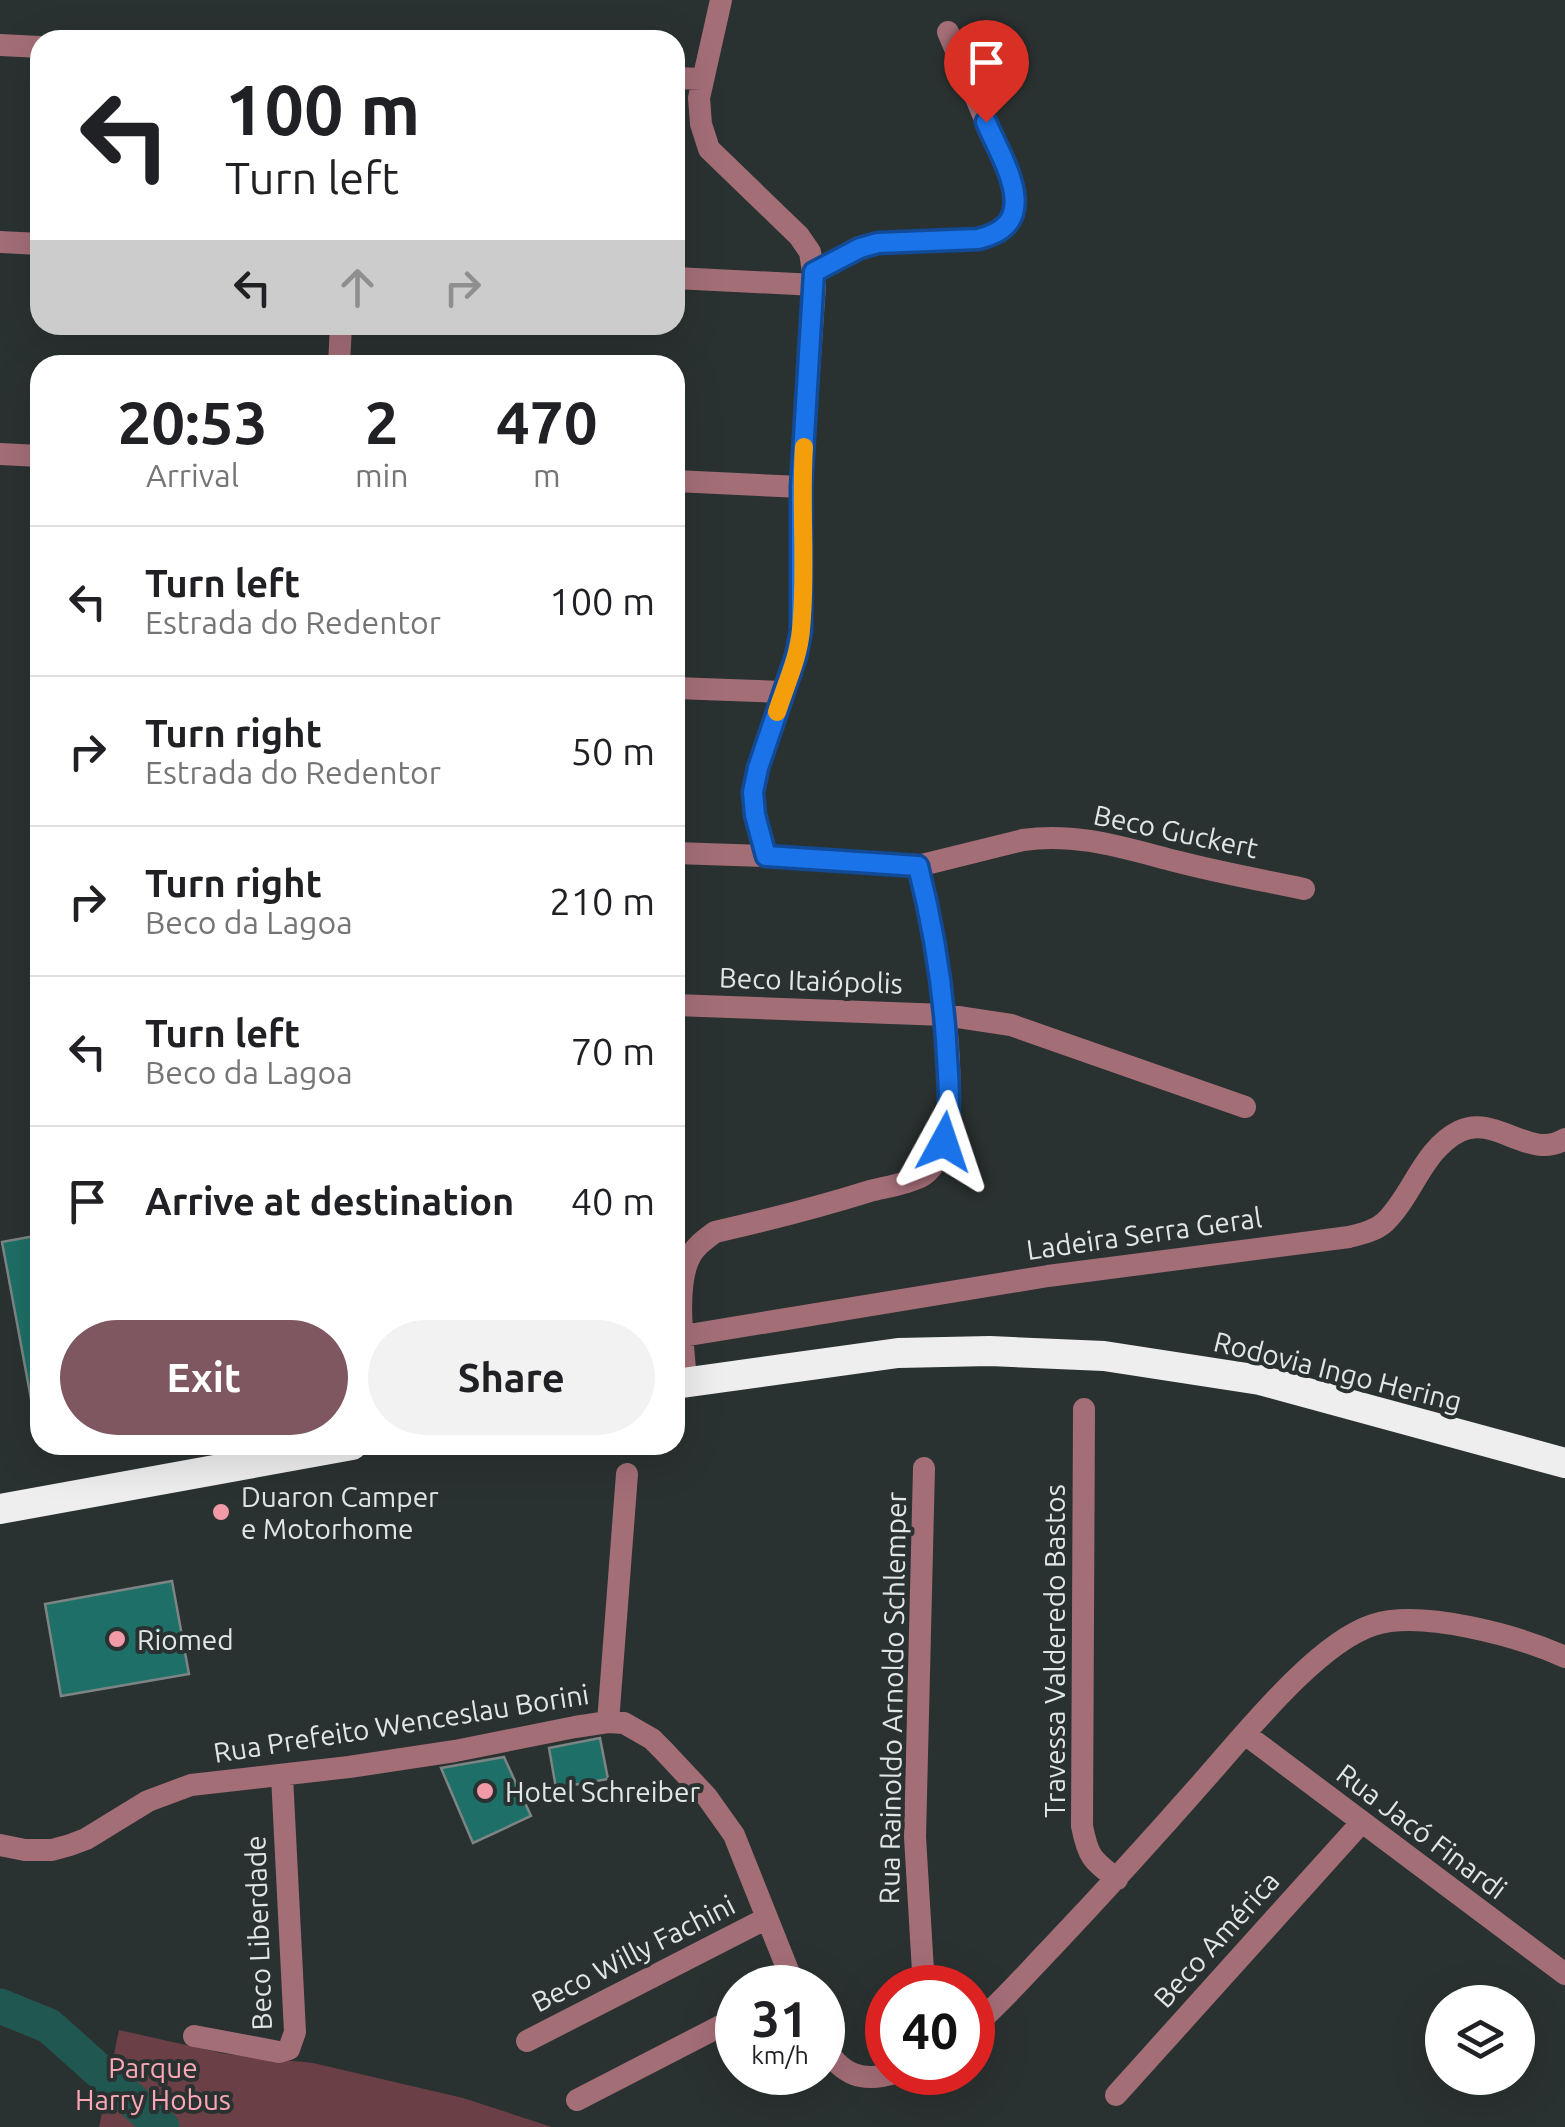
<!DOCTYPE html>
<html lang="en">
<head>
<meta charset="utf-8">
<style>
	body { margin:0; font-family:Ubuntu,sans-serif; background:#f2f2f2; color:#202124; height:100vh; display:flex; flex-direction:column; font-size:38px; white-space:nowrap }
	* { box-sizing:border-box; margin:0 }
	p { font-size:32px; color:#757577 }
	.icon { flex:none; width:55px; height:55px; fill:none; stroke:currentColor; stroke-width:2; stroke-linecap:round; stroke-linejoin:round }
	.map { position:relative; flex:1; overflow:hidden }
	.side { position:absolute; left:30px; top:355px; width:655px; height:1100px; display:flex; flex-direction:column; background:#fff; border-radius:30px; box-shadow:0 10px 40px #0002 }
	.side>* { flex:none }
	.hud { position:absolute; left:30px; top:30px; width:655px; height:305px; border-radius:30px; box-shadow:0 10px 40px #0002; background:#fff; color:#202124; overflow:hidden }
	.controls { position:absolute; left:1425px; top:1985px; display:grid; gap:20px }
	.controls a { display:grid; place-items:center; width:110px; height:110px; border-radius:50%; background:#fff; box-shadow:0 10px 40px #0002; font-size:50px }
	.speed { position:absolute; left:715px; top:1965px; display:flex; gap:20px; font-size:50px; font-weight:700; text-align:center }
	.speed>* { display:grid; place-content:center; width:130px; height:130px; border-radius:50%; background:#fff; box-shadow:0 10px 40px #0002; line-height:1 }
	.speed small { font-size:25px; font-weight:400 }
	.speed .limit { border:15px solid #d22; background:#fff; color:#111 }
	.pin { position:absolute; display:grid; place-items:center; width:85px; height:85px; color:#fff; margin:-102px -42px; border-radius:50% 50% 50% 0; rotate:-45deg; box-shadow:0 0 10px #0007 }
	.pin .icon { rotate:45deg }
	.me { position:absolute; width:110px; margin:-55px; rotate:5deg; stroke-linejoin:round; filter:drop-shadow(0 0 8px #0008) }
	.turn { display:flex; align-items:center; gap:35px; height:210px; padding:0 30px; font-size:45px }
	.turn .icon { width:130px; height:130px; stroke-width:2.5 }
	.turn b { display:block; font-size:70px; line-height:85px }
	.lanes { display:flex; align-items:center; height:95px; padding:0 30px; background:#0003; justify-content:center; gap:50px; direction:ltr }
	.lanes .off { opacity:.35 }
	.eta { display:flex; justify-content:space-evenly; align-items:center; height:170px; text-align:center }
	.eta b { font-size:60px; font-weight:700; line-height:70px }
	.button { display:flex; gap:20px; margin-top:auto; padding:20px 30px }
	.button a { flex:1; height:115px; border-radius:60px; background:#7f5760; color:#fff; font-size:40px; font-weight:700; line-height:115px; text-align:center }
	.button a+a { background:#f2f2f2; color:#202124 }
	ul { padding:0; list-style:none }
	li { display:flex; align-items:center; gap:30px; height:150px; padding:0 30px; border-top:2px solid #e0e0e0 }
	li div { flex:1 }
	li b { display:block; font-size:38px }
	li em { font-style:normal }
	.map>svg:first-child { display:block }
	.green { fill:#6b3f46 }
	.lines { fill:none; stroke-linecap:round; stroke-linejoin:round }
	.river { stroke:#215751; stroke-width:35 }
	.building { fill:#1e6f67; stroke:#7c8584; stroke-width:2.5 }
	.minor { stroke:#a46e77; stroke-width:22 }
	.highway { stroke:#eee; stroke-width:30 }
	.route-casing { stroke:#114b97; stroke-width:25 }
	.route { stroke:#1a73e8; stroke-width:18 }
	.slow { stroke:#f59e0b; stroke-width:18 }
	.poi-dot { fill:#f39aa9; stroke:#2a3231; stroke-width:4 }
	.labels { text-anchor:middle; dominant-baseline:central; stroke-width:8; stroke-linejoin:round; paint-order:stroke }
	.street-label { font-size:28px; fill:#e1e6e5; stroke:#2a3231 }
	.poi-label { font-size:28px; fill:#e1e6e5; stroke:#2a3231; text-anchor:start }
	.park-label { font-size:28px; fill:#fba7b5; stroke:#2a3231 }
</style>
</head>
<body>
<div class="map">
<svg width="1565" height="2127" viewBox="0 0 1565 2127">
	<rect width="100%" height="100%" fill="#2a3231"/>
	<path class="green" d="M119,2030l107,24 87,9 150,35 89,29h-453z"/>
	<g class="lines">
		<path class="river" d="M0,2006l49,20 113,101"/>
	</g>
	<path class="building" d="M40,1235v168l-8,1 -30,-162z
		M172,1581l17,93 -128,22 -16,-92z
		M600,1738l8,41 -52,9 -7,-40z
		M504,1757l27,59 -58,27 -32,-75z"/>
	<g class="lines">
		<path class="minor" d="M0,45l40,2
			M675,78l27,1
			M0,242l40,2
			M814,272l45,-25 19,-4 101,-4c33,-7 40,-24 33,-56l-64,-151
			M675,278l140,7
			M339,365l2,-40
			M0,454l40,2
			M675,481l126,6
			M675,688l108,4
			M675,853l91,3
			M918,866l105,-26c53,-8 101,8 152,21 42,11 86,19 129,28
			M675,1005l270,10 66,10 234,82
			M683,1336l365,-60 301,-39c12,-3 26,-6 36,-15 28,-27 38,-73 75,-91 36,-17 70,30 105,8
			M686,1382c-2,-32 -11,-91 2,-121 5,-13 16,-21 27,-29 53,-12 104,-25 155,-41 16,-4 37,-7 52,-15 57,-33 10,-255 -4,-310l-152,-10 -11,-41 -2,-23 5,-24 38,-112 5,-25v-144l14,-202 -5,-33 -11,-16 -90,-87 -8,-25 -2,-26 22,-98
			M1084,1409l-2,417c6,31 10,34 35,53
			M608,1722l19,-248
			M1245,1734l320,240
			M0,1845l25,5h27l18,-5 16,-6 62,-38 43,-16 158,-18 106,-16 120,-24 33,-5 16,1 28,16 11,11 44,47 27,38 61,153
			M924,1988l-9,-151 9,-369
			M972,2028c29,-25 54,-54 81,-82 52,-55 103,-111 153,-168 40,-45 111,-135 167,-153 48,-16 146,11 192,32
			M194,2036l85,16 10,-3 6,-17 -13,-256
			M527,2041l240,-123
			M822,2043c19,32 40,41 75,29
			M1116,2095l245,-272
			M577,2100l161,-83"/>
		<path class="highway" d="M675,1384l223,-31 92,-2 114,5 156,24 305,83
			M0,1509l352,-64"/>
	</g>
	<g class="lines">
		<g class="route-casing">
			<path id="route" d="M944,1142c7,-28 5,-56 3,-85 -3,-64 -13,-128 -29,-191l-152,-10 -11,-41 -2,-23 5,-24 38,-112 5,-25v-144l13,-215 46,-24 18,-5 100,-4c67,-15 25,-77 8,-117"/>
		</g>
		<use href="#route" class="route"/>
		<path class="slow" d="M777,712c9,-28 22,-55 24,-83 6,-60 -1,-121 3,-182"/>
	</g>
	<g class="poi-dot">
		<circle cx="221" cy="1512" r="10"/>
		<circle cx="117" cy="1639" r="10"/>
		<circle cx="485" cy="1791" r="10"/>
	</g>
	<g class="labels">
		<g class="street-label">
			<text transform="translate(1176 831) rotate(12)">Beco Guckert</text>
			<text transform="translate(811 980) rotate(2)">Beco Itaiópolis</text>
			<text transform="translate(1144 1233) rotate(-8)">Ladeira Serra Geral</text>
			<text transform="translate(1338 1371) rotate(14)">Rodovia Ingo Hering</text>
			<text transform="translate(1054 1651) rotate(-90)">Travessa Valderedo Bastos</text>
			<text transform="translate(892 1698) rotate(-89)">Rua Rainoldo Arnoldo Schlemper</text>
			<text transform="translate(401 1723) rotate(-9)">Rua Prefeito Wenceslau Borini</text>
			<text transform="translate(1422 1831) rotate(37)">Rua Jacó Finardi</text>
			<text transform="translate(258 1933) rotate(-92)">Beco Liberdade</text>
			<text transform="translate(1216 1939) rotate(-48)">Beco América</text>
			<text transform="translate(633 1953) rotate(-27)">Beco Willy Fachini</text>
		</g>
		<g class="poi-label">
			<text x="241" y="1496">Duaron Camper<tspan x="241" dy="32">e Motorhome</tspan></text>
			<text x="137" y="1639">Riomed</text>
			<text x="505" y="1791">Hotel Schreiber</text>
		</g>
		<g class="park-label">
			<text x="153" y="2067">Parque<tspan x="153" dy="32">Harry Hobus</tspan></text>
		</g>
	</g>
</svg>
<div class="controls">
<a><svg class="icon" aria-label="layers" viewBox="0 0 24 24"><path d="M12 4l9 5-9 5-9-5zM3 14l9 5 9-5"/></svg></a>
</div>
<div class="speed"><div>31<small>km/h</small></div><div class="limit">40</div></div>
<div class="pin" style="left:986px;top:122px;background:#d93025"><svg class="icon" aria-label="arrive" viewBox="0 0 24 24"><path d="M6 21V4h12l-3 4 3 4H6"/></svg></div>
<svg class="me" style="left:944px;top:1142px" viewBox="-20 -20 40 40"><path d="M0-17L14 15 0 8-14 15z" fill="#1a73e8" stroke="#fff" stroke-width="4"/></svg>
<div class="hud">
<div class="turn"><svg class="icon" aria-label="left" viewBox="0 0 24 24"><path d="M17 20v-9H6M10 6l-5 5 5 5"/></svg><div><b>100 m</b>Turn left</div></div>
<div class="lanes"><svg class="icon" aria-label="left" viewBox="0 0 24 24"><path d="M17 20v-9H6M10 6l-5 5 5 5"/></svg><svg class="icon off" aria-label="ahead" viewBox="0 0 24 24"><path d="M12 20V5M6 11l6-6 6 6"/></svg><svg class="icon off" aria-label="right" viewBox="0 0 24 24"><path d="M7 20v-9h11M14 6l5 5-5 5"/></svg></div>
</div>
<section class="side">
<div class="eta">
<div><b>20:53</b><p>Arrival</p></div>
<div><b>2</b><p>min</p></div>
<div><b>470</b><p>m</p></div>
</div>
<ul>
<li><svg class="icon" aria-label="left" viewBox="0 0 24 24"><path d="M17 20v-9H6M10 6l-5 5 5 5"/></svg><div><b>Turn left</b><p>Estrada do Redentor</p></div><em>100 m</em></li>
<li><svg class="icon" aria-label="right" viewBox="0 0 24 24"><path d="M7 20v-9h11M14 6l5 5-5 5"/></svg><div><b>Turn right</b><p>Estrada do Redentor</p></div><em>50 m</em></li>
<li><svg class="icon" aria-label="right" viewBox="0 0 24 24"><path d="M7 20v-9h11M14 6l5 5-5 5"/></svg><div><b>Turn right</b><p>Beco da Lagoa</p></div><em>210 m</em></li>
<li><svg class="icon" aria-label="left" viewBox="0 0 24 24"><path d="M17 20v-9H6M10 6l-5 5 5 5"/></svg><div><b>Turn left</b><p>Beco da Lagoa</p></div><em>70 m</em></li>
<li><svg class="icon" aria-label="arrive" viewBox="0 0 24 24"><path d="M6 21V4h12l-3 4 3 4H6"/></svg><div><b>Arrive at destination</b></div><em>40 m</em></li>
</ul>
<div class="button"><a>Exit</a><a>Share</a></div>
</section>
</div>
</body>
</html>
